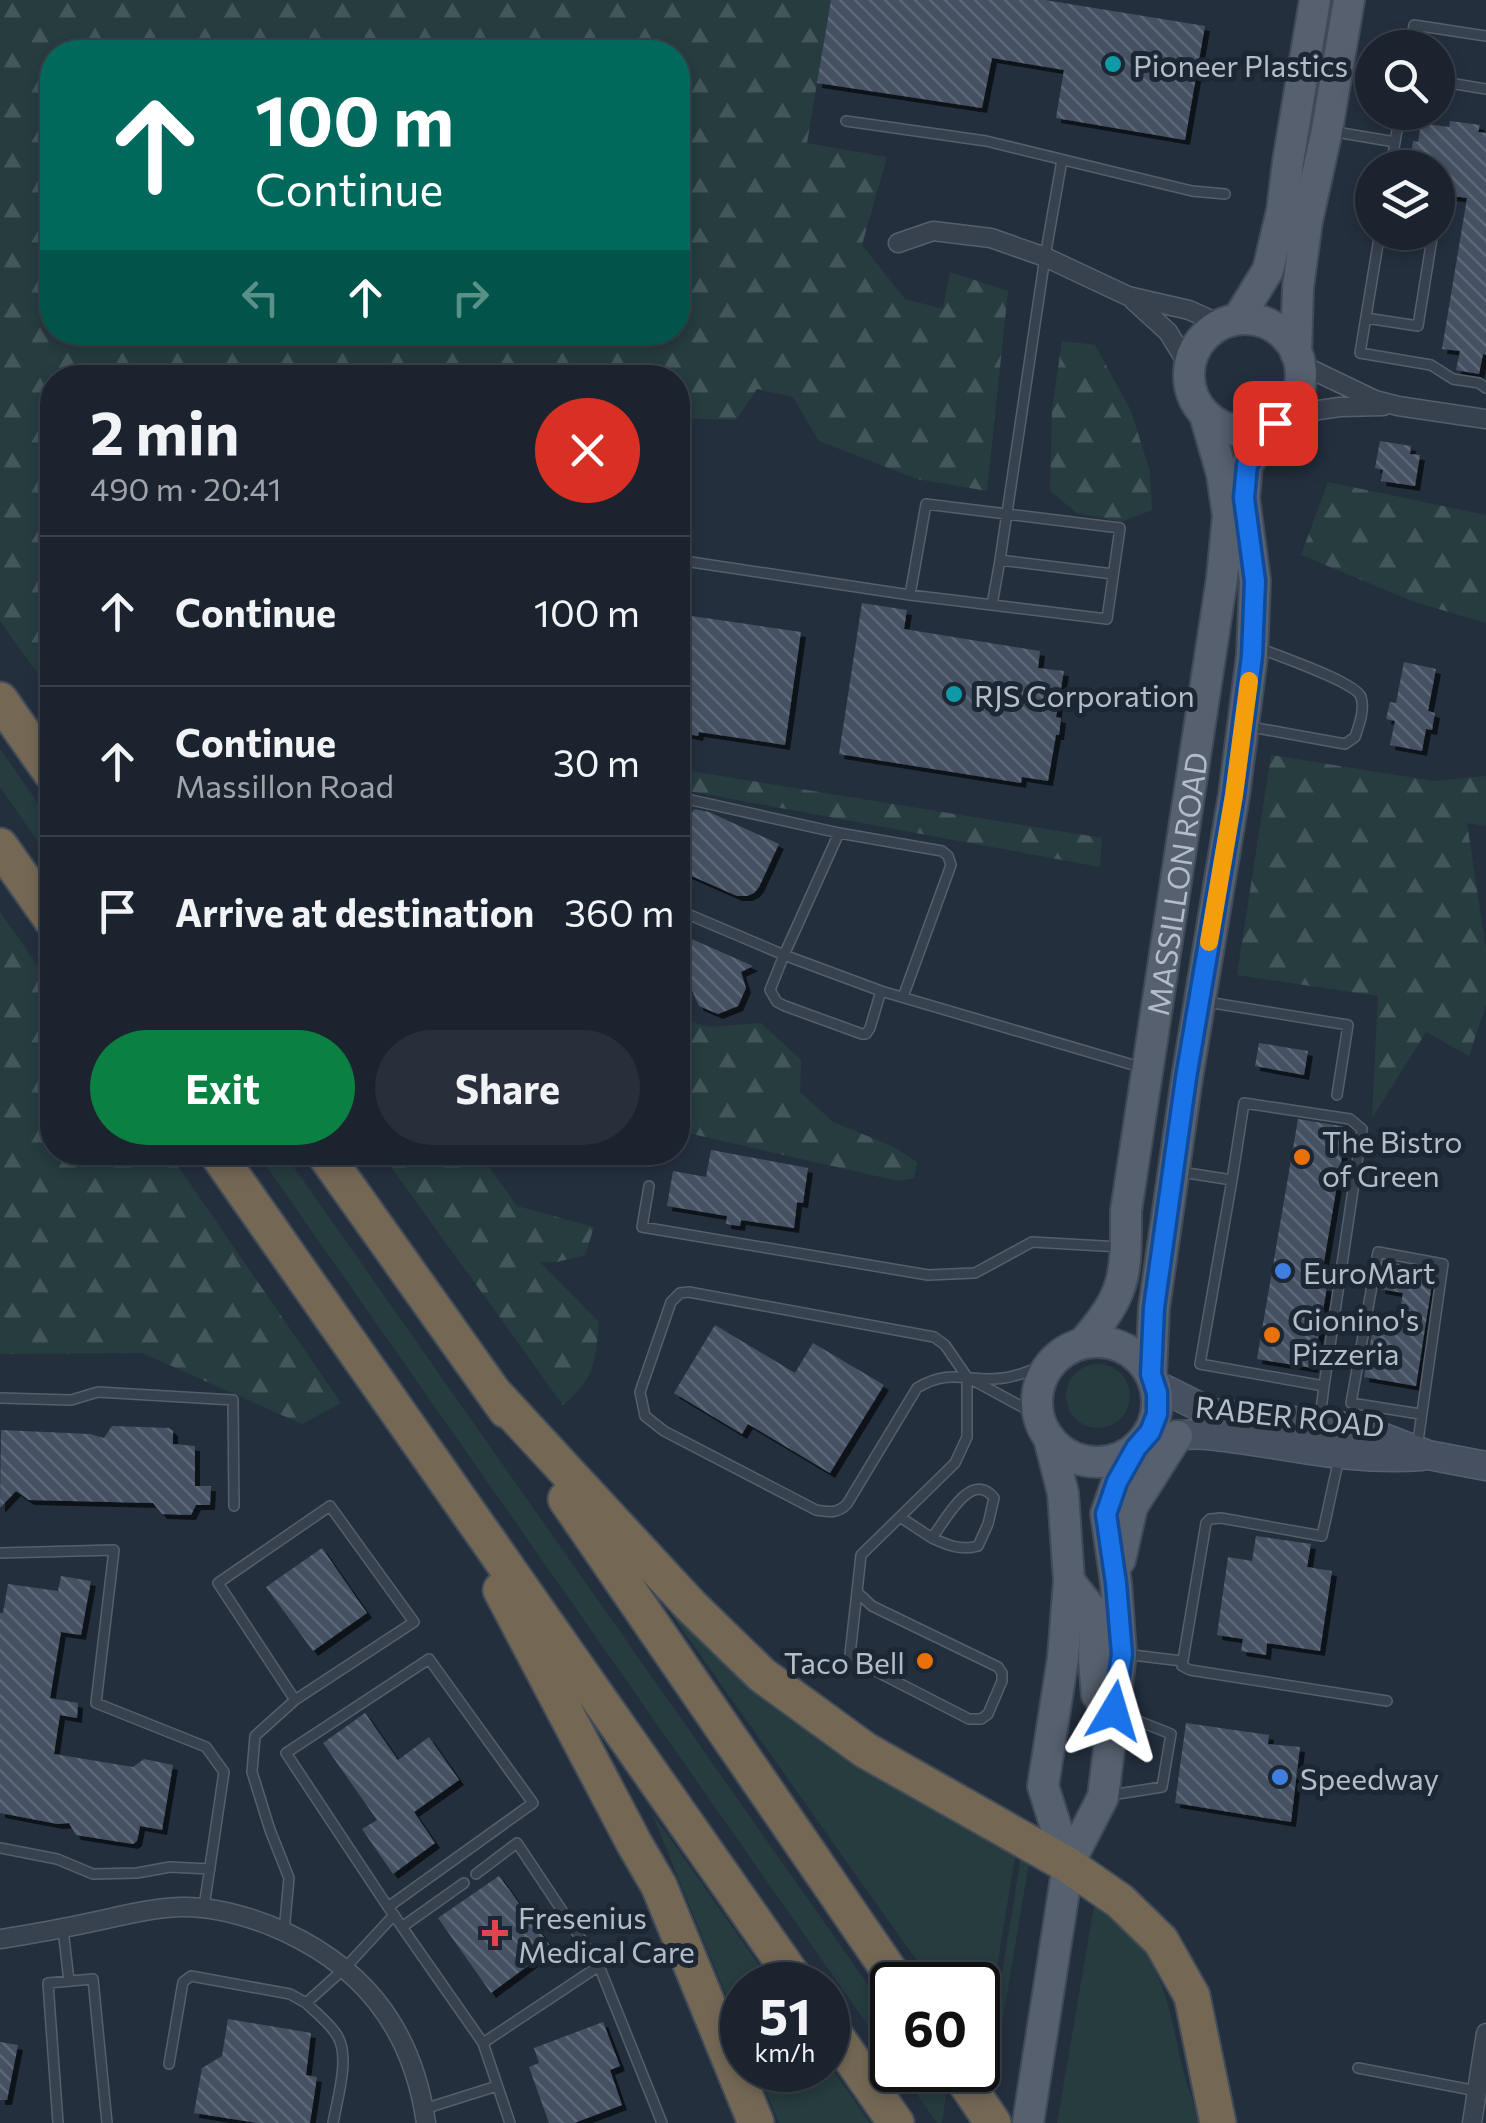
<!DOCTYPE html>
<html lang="en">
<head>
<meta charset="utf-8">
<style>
	body { margin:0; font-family:Commissioner,sans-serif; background:#282f3a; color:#f1f3f6; height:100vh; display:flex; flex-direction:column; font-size:38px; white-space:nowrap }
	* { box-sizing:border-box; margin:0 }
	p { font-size:32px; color:#a0a4aa }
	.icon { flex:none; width:55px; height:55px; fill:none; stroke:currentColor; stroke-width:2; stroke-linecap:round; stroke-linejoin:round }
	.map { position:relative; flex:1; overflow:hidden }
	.side { position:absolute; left:40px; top:365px; width:650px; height:800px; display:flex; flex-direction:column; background:#1b232e; border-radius:40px; box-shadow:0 5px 15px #0003,0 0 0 2px #39404a }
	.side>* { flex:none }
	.top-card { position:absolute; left:40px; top:40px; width:650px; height:305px; border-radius:40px; box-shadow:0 5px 15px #0003,0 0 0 2px #39404a; background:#00695c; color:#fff; overflow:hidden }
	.buttons { position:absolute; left:1355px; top:30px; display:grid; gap:20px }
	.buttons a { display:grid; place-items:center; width:100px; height:100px; border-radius:50%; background:#1b232e; box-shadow:0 5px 15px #0003,0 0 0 2px #39404a; font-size:50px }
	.speed { position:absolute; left:720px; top:1962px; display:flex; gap:20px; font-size:50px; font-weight:700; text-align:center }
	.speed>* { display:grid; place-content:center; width:130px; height:130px; border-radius:50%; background:#1b232e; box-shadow:0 5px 15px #0003,0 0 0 2px #39404a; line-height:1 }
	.speed small { font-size:25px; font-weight:400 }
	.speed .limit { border:5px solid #111; border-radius:15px; background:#fff; color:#111 }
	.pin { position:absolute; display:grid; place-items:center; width:85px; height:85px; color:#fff; margin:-42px; border-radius:20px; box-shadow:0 5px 15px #0006 }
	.me { position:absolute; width:110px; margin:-55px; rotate:7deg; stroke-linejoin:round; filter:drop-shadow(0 0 8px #0008) }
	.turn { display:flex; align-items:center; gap:35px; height:210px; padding:0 50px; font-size:45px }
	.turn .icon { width:130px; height:130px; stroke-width:2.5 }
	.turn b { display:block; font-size:70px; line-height:85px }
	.lanes { display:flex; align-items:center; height:95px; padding:0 50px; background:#0003; justify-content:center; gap:50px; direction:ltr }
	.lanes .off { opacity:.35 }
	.round { display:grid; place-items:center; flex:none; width:105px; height:105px; border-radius:52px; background:#282f3a }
	.head { display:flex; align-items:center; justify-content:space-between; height:170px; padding:0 50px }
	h1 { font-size:60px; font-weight:700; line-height:75px }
	.button { display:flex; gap:20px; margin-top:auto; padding:20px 50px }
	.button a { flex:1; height:115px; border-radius:60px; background:#0b8043; color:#fff; font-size:40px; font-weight:700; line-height:115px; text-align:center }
	.button a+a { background:#282f3a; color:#f1f3f6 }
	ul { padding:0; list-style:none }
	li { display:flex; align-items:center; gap:30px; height:150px; padding:0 50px; border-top:2px solid #39404a }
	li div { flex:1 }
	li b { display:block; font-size:38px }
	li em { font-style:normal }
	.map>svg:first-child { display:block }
	.green { fill:#263c3f }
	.forest { fill:url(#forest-firs); fill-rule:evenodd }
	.building { fill:url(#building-back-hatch); filter:url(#shadow) }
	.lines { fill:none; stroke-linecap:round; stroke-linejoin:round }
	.lane-casing { stroke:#565f6c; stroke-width:12 }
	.street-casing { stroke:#565f6c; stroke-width:21 }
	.secondary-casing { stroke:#565f6c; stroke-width:31 }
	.primary-casing { stroke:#414a57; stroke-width:34 }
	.highway-casing { stroke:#434c59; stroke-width:39 }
	.lane { stroke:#38414e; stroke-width:9 }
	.street { stroke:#38414e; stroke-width:18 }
	.secondary { stroke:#465061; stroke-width:28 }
	.primary { stroke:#56606e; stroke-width:30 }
	.highway { stroke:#746855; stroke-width:35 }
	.route-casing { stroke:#114b97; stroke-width:25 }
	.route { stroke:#1a73e8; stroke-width:18 }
	.slow { stroke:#f59e0b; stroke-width:18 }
	.culture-dot { fill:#0f9aa8; stroke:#1d2633; stroke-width:4 }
	.food-dot { fill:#e8710a; stroke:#1d2633; stroke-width:4 }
	.shop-dot { fill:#3f7fe0; stroke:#1d2633; stroke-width:4 }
	.health-dot { fill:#e0444e; stroke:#1d2633; stroke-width:4 }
	.labels { text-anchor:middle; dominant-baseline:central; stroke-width:10; stroke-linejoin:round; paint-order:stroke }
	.poi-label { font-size:30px; fill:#b4bcc9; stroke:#1d2633; text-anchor:start }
	.street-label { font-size:30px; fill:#b4bcc9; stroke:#1d2633 }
</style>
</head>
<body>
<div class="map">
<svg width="1486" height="2123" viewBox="0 0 1486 2123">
	<defs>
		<pattern id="forest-firs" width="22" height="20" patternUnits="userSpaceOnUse" patternTransform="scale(2.5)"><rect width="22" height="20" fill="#263c3f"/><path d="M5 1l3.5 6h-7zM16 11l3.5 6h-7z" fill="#435659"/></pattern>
		<pattern id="building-back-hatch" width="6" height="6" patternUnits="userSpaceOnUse" patternTransform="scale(2.5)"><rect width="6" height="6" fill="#455162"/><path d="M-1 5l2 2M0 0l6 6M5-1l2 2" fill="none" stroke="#5d6877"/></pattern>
		<filter id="shadow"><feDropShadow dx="5" dy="5" stdDeviation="0" flood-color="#0009"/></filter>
	</defs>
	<rect width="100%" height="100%" fill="#242f3e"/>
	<path class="green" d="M0,749l52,74v39l-52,-75z
		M257,1153h27l608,866v41z
		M1066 1396a32 32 0 1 1 64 0a32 32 0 1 1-64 0Z
		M657,1594l359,257 -28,171 -10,-2v-35h-44z
		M651,1811l122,174h-31v50z
		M1022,1851l7,9 -1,8 -33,199 -7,-9z
		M1095,1900c17,16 38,32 50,51 28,44 29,95 45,142 4,11 8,19 10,30h-143z
		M828,2063l42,60h-91l-22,-53h71z
		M900,2070h28l18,26 -4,27h-5z"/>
	<path class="forest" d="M0,0h831l-24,143 80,14 -25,88 43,54 38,10 7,-37 58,19 -21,200 -70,-12 -98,-38 -26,-44 -36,-8 -21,31 -58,-2v-40h-626v316l-52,-73zM52,52h626v280h-626z
		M1062,341l33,4 36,66 19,61 2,38 -30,12 -45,-9 -27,-22 2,-82z
		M1328,482l158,33v108l-71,-21 -114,-47z
		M1271,755l163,26 52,-5v50l-19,-3 19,126v55l-17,52 -43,-24 -54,86 6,-122 -141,-21z
		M678,769l424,69 -2,29 -422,-78z
		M0,912l52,74v166l117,1 172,250 -39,21 -160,-71 -142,1z
		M678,1018l31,9 52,-4 40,37 -1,32 33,30 59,24 25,16 -3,16 -16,3 -219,-50 -1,9z
		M381,1153h98l38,53 77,21 -9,28 -28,7h-17l59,60c-4,40 -3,56 -36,83z"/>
	<path class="building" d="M831,0h214l160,26 -20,114 -129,-22 8,-48 -72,-12 -10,50 -165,-25z
		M1450,121l30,4 -2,7 8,1v222l-3,-1 -4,20 -23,-4 4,-19 -18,-2 25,-151 -29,-4v-26h-25l1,-5 -4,-1 3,-21 5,1 3,-19 28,4z
		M1380,441l31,5 -1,8 10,1 -5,31 -34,-5 2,-11 -8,-2z
		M862,603l45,7 -3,19 136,22 -2,17 26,3 -8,46 5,1 -2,17h-3l-8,46 -26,-4 -1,6 -182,-29z
		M678,614l123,18 -16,113 -86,-13 -1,4 -20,-4z
		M1404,662l32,7 -8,42 7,2 -3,17 -6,-1 -4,22 -32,-6 5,-24 -9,-2 4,-17 6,1z
		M694,809l15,3 70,32 -20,43 -5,6 -7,3h-10l-59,-26v-49l8,4z
		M678,933l75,33 -12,6 5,16 -8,18 -20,8 -19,-8 -7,-16 -14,-7z
		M1259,1043l49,8 -4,24 -49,-9z
		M1298,1119l49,8 -27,158 7,2 -14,81 -56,-9z
		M711,1150l97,18 -5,35 -6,-1 -3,26 -53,-8 -1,6 -14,-2 1,-8 -60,-10 6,-35 33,6z
		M1385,1261l49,10 -18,115 -52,-9 11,-60 23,4 5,-28 -23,-4z
		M715,1325l80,48 18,-30 71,42 -54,88 -82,-49 -6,10 -68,-41z
		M112,1426l57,2 4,3v13l22,2v40h16l-1,19h-14l-5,10 -29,-1 -9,-11 -124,-3 -13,-9 -16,17 1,-78 89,4 14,4z
		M1256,1536l55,8 -4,23 25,4 -12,80 -53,-8 -1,12 -25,-4 2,-12 -26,-4 11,-78 24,4z
		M322,1548l45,65 -54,38 -47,-64z
		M61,1576l30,5 -10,54 -20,-3 -11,66 28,5 -1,15 -17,-3 -6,39 79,13 11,-8 29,6 -11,65 -22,-4 -3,15 -4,3 -57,-9 -7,-12 -11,1 -58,-11v-200h3l5,-29 50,7z
		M365,1713l33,47 31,-23 30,43 -45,32 21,31 -42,31 -31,-45 15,-9 -54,-77z
		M1186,1723l83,12 -1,9 32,3 -9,75 -116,-19z
		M499,1876l53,72 -61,45 -53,-75z
		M228,2019l83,14 -5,42 11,2 -7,46h-53l-63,-10 8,-45 20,-12z
		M603,2022l17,44 -10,4 12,35 -48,18h-25l-20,-56 10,-4 -5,-15z
		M0,2042l18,3 -11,55h-7z"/>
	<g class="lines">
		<g class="lane-casing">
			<path id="lane" d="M1410,48l4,-23 72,11
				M1438,81l48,8
				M846,121l140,20 206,50 33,3
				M1330,131l65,11 5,-30
				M1062,160l-17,97 -45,303 113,14
				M1391,168l4,-26
				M1380,232l-20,121 71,12 22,14 26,4 7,5
				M1366,318l52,8 15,-94
				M678,560l232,35 197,24 13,-91 -194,-24 -16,91
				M992,605l8,-45
				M1251,727l94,17 10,-7c4,-12 10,-27 6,-40 -5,-15 -83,-41 -102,-49
				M678,797l161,36
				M678,910l106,45 -14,35 7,12 8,4 77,28h4l4,-6 11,-37
				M903,997l48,-132 -3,-9 -6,-5 -103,-18 -55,122 97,36 259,76
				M1207,1002l141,23 -11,70
				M1181,1172l51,8 -32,184 124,22 38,-257 -12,-10 -106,-16 -12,77
				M649,1186l-7,41 286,48 47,-2 57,-31 89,5
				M0,1398l71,2 27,-8 135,8 1,106
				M1039,1416l-72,-39 -22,-32 -11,-8 -245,-45 -9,1 -9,9 -31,90 5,24 19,15 152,79c13,2 21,4 31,-6l70,-116c34,-21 53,-5 87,-10 16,-2 32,-10 47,-15
				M1320,1418l4,-32
				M1417,1448l26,-184 -65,-12 -27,151 69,11
				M1339,1458l-17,78 -101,-18 -11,1 -4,4 -24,143 8,4 197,31
				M900,1517l32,21c13,-17 39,-69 62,-40l-6,26 -10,22c-17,5 -31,-1 -46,-8
				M0,1553l114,-3 -18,153 110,44 18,25 -20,135
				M857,1592l-7,62 6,7 113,58h12l7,-5 14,-33v-8l-4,-6 -126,-61 -15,-14 4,-37 94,-92 12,-26v-60
				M1124,1654l58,7
				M1111,1795l51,-8 9,-53 -50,-20
				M0,1848l57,11 36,15 44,-1 33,-6 40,2
				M476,1874l41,-31 82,123
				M464,1883l-62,44 81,116
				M388,1907l-102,-154 143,-94 104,144 -145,104 6,8
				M63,1929l6,52
				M284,1932l5,-54 -19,-48 -18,-58 3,-36 40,-36 119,-78 -84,-116 -112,77 77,117
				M306,2003c10,10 25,21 32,34 12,21 -1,63 -5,86
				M169,2064l14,-82 8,-6 99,18 16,9 39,-35 49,-53 8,12
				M1358,2068l119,23
				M424,2109l73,-23
				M58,2123l-10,-140 45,-4 14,144
				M510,2123l-27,-80 116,-77 63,157"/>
		</g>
		<g class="street-casing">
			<path id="street" d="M898,243l35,-12 58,7 54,19 83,39 61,14 31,14
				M1133,300l35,32 21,34
				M1300,364l75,36 23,6 88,13
				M1284,415l56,-8 43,-1
				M0,1939c33,-5 65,-11 97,-18 28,-6 55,-13 83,-14 31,-1 60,7 89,18 91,37 143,100 157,198
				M1472,2123l14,-90"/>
		</g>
		<g class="secondary-casing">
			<path id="secondary" d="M1154,1384l58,29 124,12 48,13 44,17 58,11
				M1145,1438c20,-1 42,-5 62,-3 73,7 140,27 214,21"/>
		</g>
		<g class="primary-casing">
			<g id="primary">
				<circle cx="1245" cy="375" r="56"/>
				<path d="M1238,319l30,-49 14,-59 6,-49 27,-162"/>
				<path d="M1296,353l2,-66 9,-66 20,-91 22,-130"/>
				<circle cx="1097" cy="1402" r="60"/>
				<path id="s1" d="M1083,1343c44,-50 43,-68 43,-132l96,-633 6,-62 -6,-42 -17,-59"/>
				<path d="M1151,1374l3,-66 33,-230 47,-283 18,-139 3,-75 -11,-83 3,-33 28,-42"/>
				<path d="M1049,1438l14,55 6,88 -6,77 -20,128 25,79"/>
				<path d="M1120,1560l12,-53 45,-71"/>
				<path d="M1069,1581l26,33 -1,47 3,34 7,10 10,6"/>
				<path d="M1028,2123l40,-258 35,-68 18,-143 -5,-71 -10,-69 11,-32 19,-34"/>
			</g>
		</g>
		<g class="highway-casing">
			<path id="highway" d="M0,700l52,74
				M0,846l52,74
				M216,1152l583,833
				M323,1152l183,258
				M494,1393l197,213 71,69 103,75 203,115 52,36 41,40 31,55 26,127
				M566,1499l333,486
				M501,1590l133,253 25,43 97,237
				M828,2025l68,98
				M957,2070l36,53"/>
		</g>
		<use href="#lane" class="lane"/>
		<use href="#street" class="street"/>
		<use href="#secondary" class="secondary"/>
		<use href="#primary" class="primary"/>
		<use href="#highway" class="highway"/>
	</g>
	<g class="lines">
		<g class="route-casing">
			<path id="route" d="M1114,1711l8,-57 -6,-71 -10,-69 11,-32 19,-34 14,-16 7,-18v-21l-6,-19 3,-66 32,-230 48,-283 18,-139 3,-75 -11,-83 3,-33 28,-42"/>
		</g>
		<use href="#route" class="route"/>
		<path class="slow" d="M1209,942l25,-147 15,-114"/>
	</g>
	<g class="culture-dot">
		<circle cx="1113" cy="64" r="10"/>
		<circle cx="954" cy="694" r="10"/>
	</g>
	<g class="food-dot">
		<circle cx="1302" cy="1157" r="10"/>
		<circle cx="1272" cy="1335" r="10"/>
		<circle cx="925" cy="1661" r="10"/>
	</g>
	<g class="shop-dot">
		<circle cx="1283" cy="1271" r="10"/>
		<circle cx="1280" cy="1777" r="10"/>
	</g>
	<path class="health-dot" d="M490 1918h10v10h10v10h-10v10h-10v-10h-10v-10h10z"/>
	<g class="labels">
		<g class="poi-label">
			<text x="1133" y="64">Pioneer Plastics</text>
			<text x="974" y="694">RJS Corporation</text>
			<text x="1322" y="1140">The Bistro<tspan x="1322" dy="34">of Green</tspan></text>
			<text x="1303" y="1271">EuroMart</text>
			<text x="1292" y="1318">Gionino's<tspan x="1292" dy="34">Pizzeria</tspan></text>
			<text x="905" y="1661" text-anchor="end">Taco Bell</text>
			<text x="1300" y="1777">Speedway</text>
			<text x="518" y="1916">Fresenius<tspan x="518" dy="34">Medical Care</tspan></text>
		</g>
		<g class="street-label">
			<text stroke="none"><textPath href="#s1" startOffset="475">MASSILLON ROAD</textPath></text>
			<text transform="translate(1290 1415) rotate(6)">RABER ROAD</text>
		</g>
	</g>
</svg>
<div class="buttons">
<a><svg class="icon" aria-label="search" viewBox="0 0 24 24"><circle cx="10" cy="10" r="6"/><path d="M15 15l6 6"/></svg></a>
<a><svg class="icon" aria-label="layers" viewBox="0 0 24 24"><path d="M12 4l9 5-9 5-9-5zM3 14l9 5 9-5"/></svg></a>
</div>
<div class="speed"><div>51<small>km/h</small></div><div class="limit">60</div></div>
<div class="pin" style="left:1275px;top:423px;background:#d93025"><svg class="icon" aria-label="arrive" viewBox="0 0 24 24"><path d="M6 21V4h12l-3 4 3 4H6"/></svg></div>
<svg class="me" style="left:1114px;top:1711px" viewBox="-20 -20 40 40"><path d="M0-17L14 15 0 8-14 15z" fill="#1a73e8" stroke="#fff" stroke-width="4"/></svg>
<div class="top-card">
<div class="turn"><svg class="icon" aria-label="ahead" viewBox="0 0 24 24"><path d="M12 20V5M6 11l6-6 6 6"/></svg><div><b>100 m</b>Continue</div></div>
<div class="lanes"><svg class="icon off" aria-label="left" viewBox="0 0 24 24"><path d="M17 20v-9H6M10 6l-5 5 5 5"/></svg><svg class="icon" aria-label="ahead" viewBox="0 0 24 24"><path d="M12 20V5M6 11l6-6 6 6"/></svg><svg class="icon off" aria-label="right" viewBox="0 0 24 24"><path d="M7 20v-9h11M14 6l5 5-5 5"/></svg></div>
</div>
<section class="side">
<div class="head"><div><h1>2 min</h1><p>490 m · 20:41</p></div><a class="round" style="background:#d93025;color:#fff"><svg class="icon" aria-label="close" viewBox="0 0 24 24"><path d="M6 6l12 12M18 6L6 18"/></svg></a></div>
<ul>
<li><svg class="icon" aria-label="ahead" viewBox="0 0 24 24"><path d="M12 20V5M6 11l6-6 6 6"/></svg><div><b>Continue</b></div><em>100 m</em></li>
<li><svg class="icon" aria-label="ahead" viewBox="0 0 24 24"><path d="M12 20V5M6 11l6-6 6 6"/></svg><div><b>Continue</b><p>Massillon Road</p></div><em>30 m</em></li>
<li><svg class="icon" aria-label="arrive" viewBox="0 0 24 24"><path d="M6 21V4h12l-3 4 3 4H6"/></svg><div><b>Arrive at destination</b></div><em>360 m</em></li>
</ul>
<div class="button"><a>Exit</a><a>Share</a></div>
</section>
</div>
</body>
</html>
